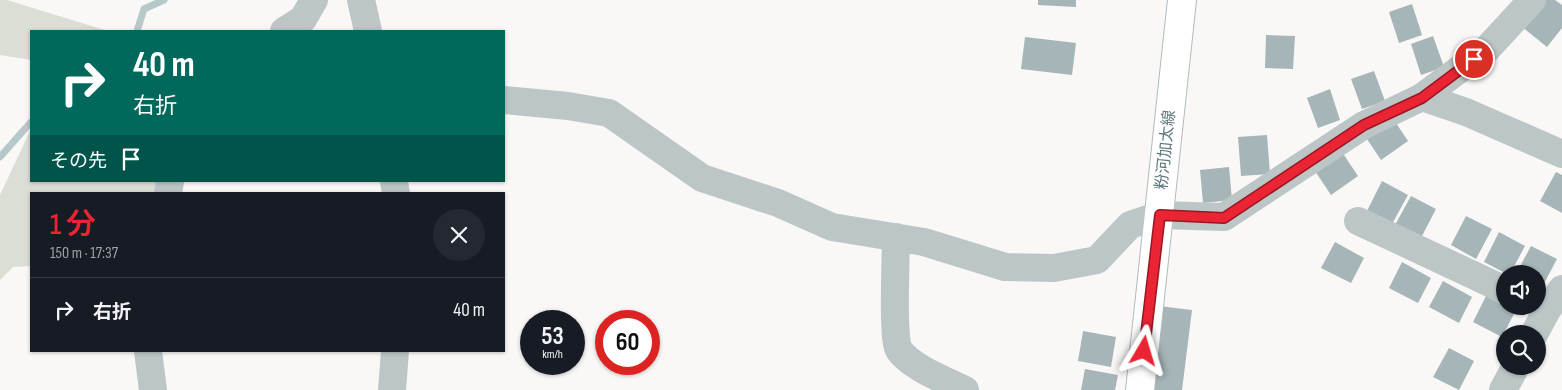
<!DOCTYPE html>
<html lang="ja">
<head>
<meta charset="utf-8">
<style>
	body { margin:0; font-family:"Sofia Sans Condensed","Noto Sans JP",sans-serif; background:#242831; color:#f1f3f6; height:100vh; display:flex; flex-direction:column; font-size:19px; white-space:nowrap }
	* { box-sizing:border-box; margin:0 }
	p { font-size:16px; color:#9ea1a6 }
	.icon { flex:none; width:28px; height:28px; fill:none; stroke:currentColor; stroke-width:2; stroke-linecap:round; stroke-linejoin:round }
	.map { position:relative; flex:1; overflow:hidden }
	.details { position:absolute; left:30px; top:192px; width:475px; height:160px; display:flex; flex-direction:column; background:#171b24; border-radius:0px; box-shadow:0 1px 4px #0004 }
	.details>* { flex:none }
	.guide { position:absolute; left:30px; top:30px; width:475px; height:152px; border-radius:0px; box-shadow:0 1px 4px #0004; background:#00695c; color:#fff; overflow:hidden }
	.tools { position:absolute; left:1496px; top:265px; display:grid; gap:10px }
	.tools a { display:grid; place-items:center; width:50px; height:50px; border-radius:50%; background:#171b24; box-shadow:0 1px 4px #0004; font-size:25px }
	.speed { position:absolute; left:520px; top:310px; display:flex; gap:10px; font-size:25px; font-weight:700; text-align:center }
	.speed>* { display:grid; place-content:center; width:65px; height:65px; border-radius:50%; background:#171b24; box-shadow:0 1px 4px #0004; line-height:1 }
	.speed small { font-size:12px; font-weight:400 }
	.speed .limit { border:8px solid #d22; background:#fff; color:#111 }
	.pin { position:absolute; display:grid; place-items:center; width:42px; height:42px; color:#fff; margin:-21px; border:2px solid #fff; border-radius:50%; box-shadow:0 1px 5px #0007 }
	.me { position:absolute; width:55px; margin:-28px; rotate:7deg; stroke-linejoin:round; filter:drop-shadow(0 0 4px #0008) }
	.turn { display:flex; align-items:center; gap:18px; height:105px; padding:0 20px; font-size:22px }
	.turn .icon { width:65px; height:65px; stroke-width:2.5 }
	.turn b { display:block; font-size:35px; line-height:42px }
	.then { display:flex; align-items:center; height:48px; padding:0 20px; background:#0003; gap:10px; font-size:19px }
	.round { display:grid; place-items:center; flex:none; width:52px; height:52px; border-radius:26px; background:#242831 }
	.headline { display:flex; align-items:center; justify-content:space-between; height:85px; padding:0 20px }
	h1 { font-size:30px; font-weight:600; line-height:38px; color:#eb2434 }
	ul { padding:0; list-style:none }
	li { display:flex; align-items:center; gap:15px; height:65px; padding:0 20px; border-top:1px solid #363941 }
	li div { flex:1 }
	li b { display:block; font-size:19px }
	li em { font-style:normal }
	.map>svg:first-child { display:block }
	.green { fill:#dbded5 }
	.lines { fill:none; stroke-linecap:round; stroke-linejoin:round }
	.stream { stroke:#b5c9c8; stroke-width:7 }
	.building { fill:#a6b5b7 }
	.major-casing { stroke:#b1babc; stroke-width:30 }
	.minor { stroke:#bdc6c7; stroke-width:28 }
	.major { stroke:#fff; stroke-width:28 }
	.route-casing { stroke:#991722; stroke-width:12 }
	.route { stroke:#eb2434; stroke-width:9 }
	.labels { text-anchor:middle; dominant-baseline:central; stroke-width:5; stroke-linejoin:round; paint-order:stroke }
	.street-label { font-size:16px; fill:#5e787d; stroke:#fff }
</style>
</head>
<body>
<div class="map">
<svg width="1562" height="390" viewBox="0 0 1562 390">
	<rect width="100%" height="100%" fill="#f9f8f7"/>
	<path class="green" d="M0,0h7l101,31h-77v29l-31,-5z
		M31,129v52h128l-2,13h-126v72l-18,1 -13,13v-85z"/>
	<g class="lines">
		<path class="stream" d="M137,31l7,-22 20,-9
			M0,157l31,-35"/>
	</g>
	<path class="building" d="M1038,0h38v7l-38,-2z
		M1542,0h13l7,5v23l-15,19 -26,-21z
		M1412,4l10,31 -23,8 -10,-31z
		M1266,35l29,1 -2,33 -28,-1z
		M1433,36l11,31 -23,8 -10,-31z
		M1025,37l51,6 -4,32 -51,-6z
		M1374,71l11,30 -23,8 -11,-30z
		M1330,89l10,31 -22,8 -11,-30z
		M1392,117l16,24 -27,19 -16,-24z
		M1267,135l3,39 -29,2 -3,-39z
		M1342,152l16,24 -27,19 -16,-24z
		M1229,167l3,33 -29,3 -3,-33z
		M1556,172l6,3v38l-22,-12z
		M1382,181l26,14 -16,29 -25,-13z
		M1411,196l25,13 -15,29 -26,-13z
		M1466,216l26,13 -16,30 -25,-14z
		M1499,232l26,14 -15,28h-3l-23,-12z
		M1335,242l29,16 -13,25 -30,-15z
		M1531,246l26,13 -16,30 -3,-2v-13h-22z
		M1402,262l29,16 -13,25 -29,-15z
		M1443,281l29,16 -13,26 -30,-16z
		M1486,296l29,16 -13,25 -29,-15z
		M1159,306l33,4 -10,80h-34z
		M1083,331l33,6 -5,30 -33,-6z
		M1449,348l25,13 -15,29 -26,-13z
		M1085,369l33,6 -3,15h-34z"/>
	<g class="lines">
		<g class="major-casing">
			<path id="major" d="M1140,390l42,-390"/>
		</g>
		<path class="minor" d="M361,0l7,31
			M284,31l19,-12 11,-19
			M1422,97l65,-48 45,-49
			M504,100l64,6 41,7 93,65 76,25 54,24 92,15 81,25 49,1 43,-8 33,-35 30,-10 64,2 140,-92 58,-28 44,15 96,42
			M394,181l2,13
			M168,194l2,-13
			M1358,221l147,69
			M896,237c0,17 -4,104 3,113 13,18 46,30 66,40
			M1534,334l13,-24 15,-21
			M148,351l5,39
			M392,390l3,-39
			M1503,390l13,-24"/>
		<use href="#major" class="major"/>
	</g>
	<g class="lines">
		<g class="route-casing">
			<path id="route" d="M1144,351l16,-136 64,3 140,-93 58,-27 52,-39"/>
		</g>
		<use href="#route" class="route"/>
	</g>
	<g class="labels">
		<g class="street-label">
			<text transform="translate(1166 150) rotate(-84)">粉河加太線</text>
		</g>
	</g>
</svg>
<div class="tools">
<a><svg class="icon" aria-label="sound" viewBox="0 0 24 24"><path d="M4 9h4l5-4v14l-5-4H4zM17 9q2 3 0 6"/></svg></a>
<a><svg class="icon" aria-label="search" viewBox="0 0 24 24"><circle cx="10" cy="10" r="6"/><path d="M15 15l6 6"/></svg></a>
</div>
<div class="speed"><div>53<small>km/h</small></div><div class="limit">60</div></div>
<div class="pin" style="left:1474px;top:59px;background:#d93025"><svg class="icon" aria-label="arrive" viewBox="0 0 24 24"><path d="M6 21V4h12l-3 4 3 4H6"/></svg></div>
<svg class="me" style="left:1144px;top:351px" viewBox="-20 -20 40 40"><path d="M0-17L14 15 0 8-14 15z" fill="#eb2434" stroke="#fff" stroke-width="4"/></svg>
<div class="guide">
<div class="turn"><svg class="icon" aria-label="right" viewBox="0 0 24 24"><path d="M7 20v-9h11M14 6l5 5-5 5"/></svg><div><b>40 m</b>右折</div></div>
<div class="then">その先<svg class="icon" aria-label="arrive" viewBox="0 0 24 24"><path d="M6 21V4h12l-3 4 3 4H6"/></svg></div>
</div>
<section class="details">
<div class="headline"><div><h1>1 分</h1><p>150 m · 17:37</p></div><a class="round"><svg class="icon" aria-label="close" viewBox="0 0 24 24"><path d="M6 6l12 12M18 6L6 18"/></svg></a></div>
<ul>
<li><svg class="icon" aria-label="right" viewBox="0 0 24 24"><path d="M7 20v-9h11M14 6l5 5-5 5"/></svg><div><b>右折</b></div><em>40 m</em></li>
</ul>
</section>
</div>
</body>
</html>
